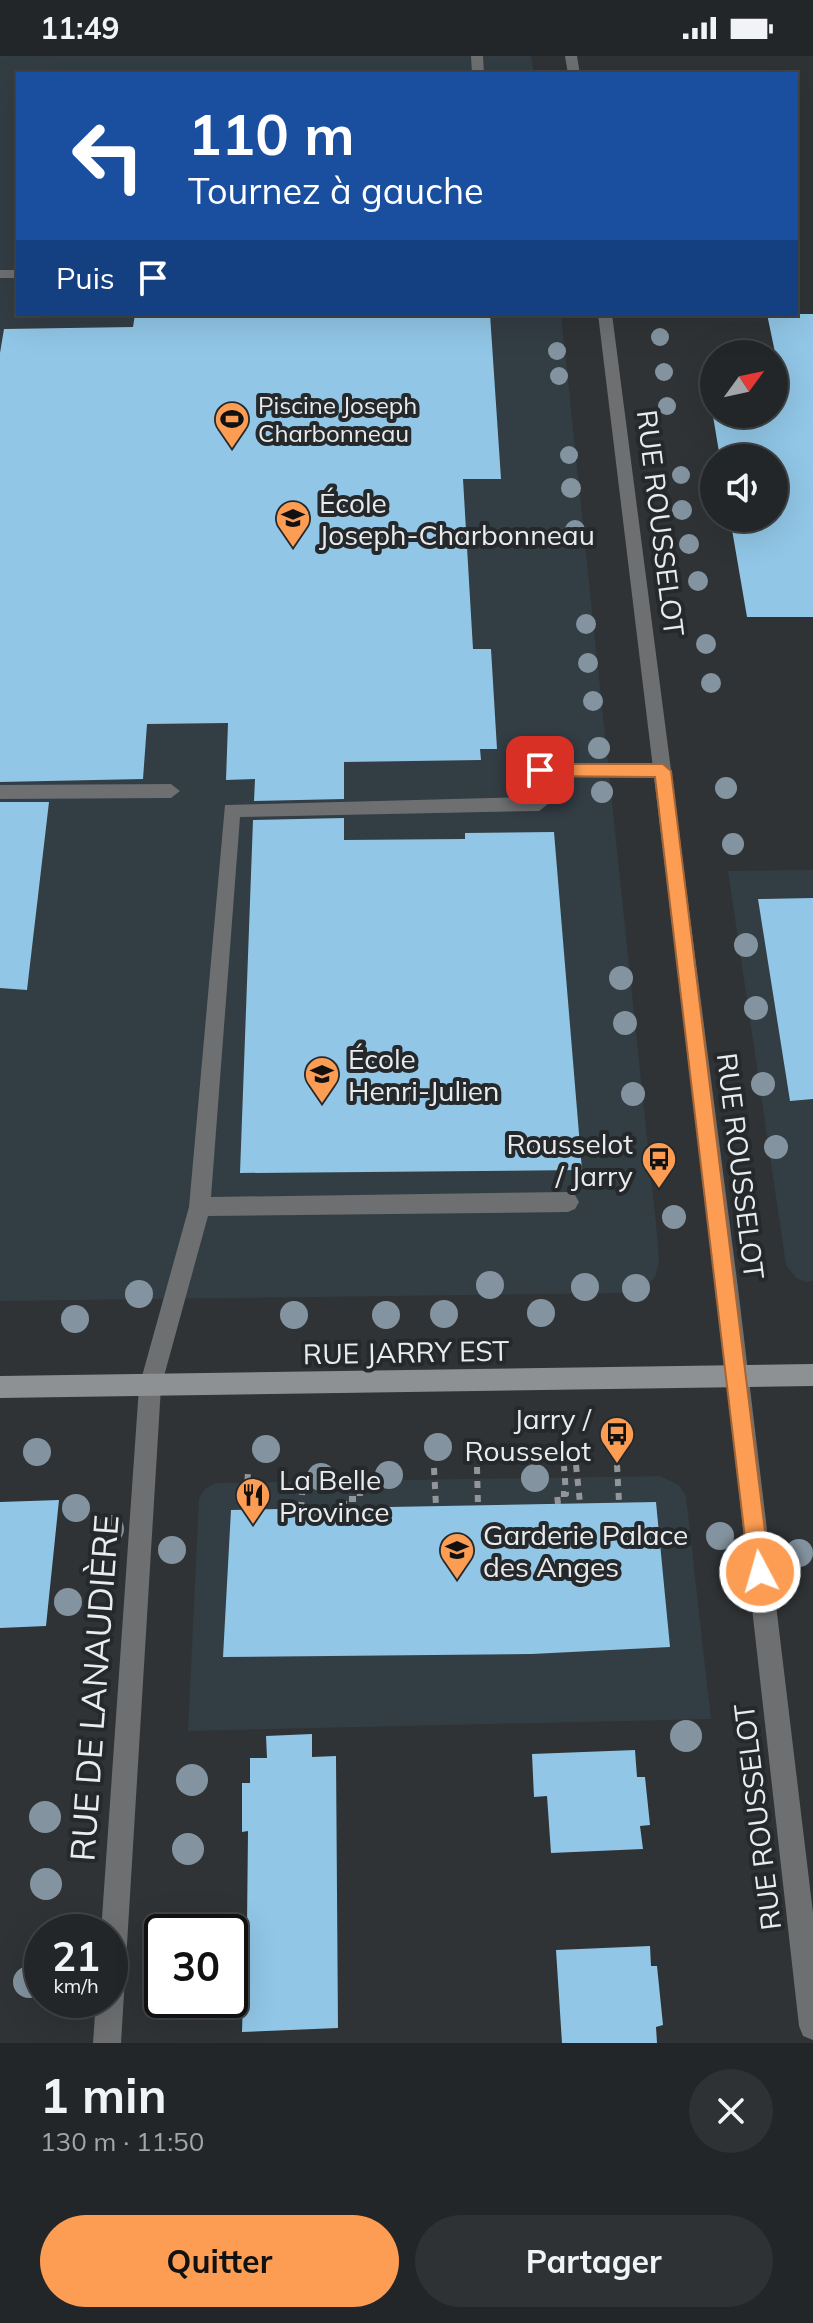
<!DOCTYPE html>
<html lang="fr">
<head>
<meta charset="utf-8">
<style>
	body { margin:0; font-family:Mulish,sans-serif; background:#2f3234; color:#f1f3f6; height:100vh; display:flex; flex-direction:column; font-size:30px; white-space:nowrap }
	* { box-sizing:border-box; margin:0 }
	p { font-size:26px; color:#a3a5a8 }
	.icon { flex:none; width:44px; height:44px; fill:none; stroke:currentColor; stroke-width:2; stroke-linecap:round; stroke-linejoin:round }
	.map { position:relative; height:1987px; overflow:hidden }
	.side { display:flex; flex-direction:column; background:#232628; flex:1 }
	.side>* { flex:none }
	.top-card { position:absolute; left:16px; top:16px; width:782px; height:244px; border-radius:0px; box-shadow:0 8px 32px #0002,0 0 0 2px #404345; background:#1a4fa0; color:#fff; overflow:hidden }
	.needle { width:52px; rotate:57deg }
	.fabs { position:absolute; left:700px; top:284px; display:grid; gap:16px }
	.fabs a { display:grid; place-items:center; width:88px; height:88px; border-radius:50%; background:#232628; box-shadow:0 8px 32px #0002,0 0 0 2px #404345; font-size:40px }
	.speed { position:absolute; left:24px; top:1858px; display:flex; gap:16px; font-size:40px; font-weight:700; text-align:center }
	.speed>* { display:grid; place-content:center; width:104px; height:104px; border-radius:50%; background:#232628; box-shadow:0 8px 32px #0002,0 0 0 2px #404345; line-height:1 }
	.speed small { font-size:20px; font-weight:400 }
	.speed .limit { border:4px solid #111; border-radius:12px; background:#fff; color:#111 }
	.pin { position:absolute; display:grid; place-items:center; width:68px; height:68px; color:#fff; margin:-34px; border-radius:16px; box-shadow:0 4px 12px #0006 }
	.me { position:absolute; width:88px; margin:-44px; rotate:354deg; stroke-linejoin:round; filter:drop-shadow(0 0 6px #0008) }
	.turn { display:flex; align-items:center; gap:28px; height:168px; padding:0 40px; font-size:36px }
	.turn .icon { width:104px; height:104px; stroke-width:2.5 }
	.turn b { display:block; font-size:56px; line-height:68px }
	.then { display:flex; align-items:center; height:76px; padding:0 40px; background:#0003; gap:16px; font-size:30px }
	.round { display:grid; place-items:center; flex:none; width:84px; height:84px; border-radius:42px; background:#2f3234 }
	.head { display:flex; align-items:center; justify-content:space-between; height:136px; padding:0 40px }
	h1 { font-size:48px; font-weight:700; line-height:60px }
	.action { display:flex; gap:16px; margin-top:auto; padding:16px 40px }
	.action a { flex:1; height:92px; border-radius:48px; background:#fd9d54; color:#111; font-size:32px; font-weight:700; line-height:92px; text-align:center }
	.action a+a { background:#2f3234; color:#f1f3f6 }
	.status { display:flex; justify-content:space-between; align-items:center; height:56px; padding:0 40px; background:#232628; direction:ltr }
	.status svg { height:22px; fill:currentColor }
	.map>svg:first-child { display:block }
	.built { fill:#333d44 }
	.building { fill:#91c6e6 }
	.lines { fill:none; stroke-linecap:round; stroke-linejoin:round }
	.path { stroke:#939698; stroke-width:6; stroke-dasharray:7 7; stroke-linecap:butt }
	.lane { fill:#6d6f71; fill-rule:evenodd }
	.street { fill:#6d6f71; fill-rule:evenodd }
	.secondary { fill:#8e9193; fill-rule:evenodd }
	.tree { fill:#8394a0 }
	.route { fill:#fd9d54; stroke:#a46637; stroke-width:2 }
	.labels { text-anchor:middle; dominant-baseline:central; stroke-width:8; stroke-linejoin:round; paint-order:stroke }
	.far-poi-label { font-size:24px; fill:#e9ebed; stroke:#25292b; text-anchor:start }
	.poi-label { font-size:28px; fill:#e9ebed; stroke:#25292b; text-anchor:start }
	.street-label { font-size:28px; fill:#e9ebed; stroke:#25292b }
	.near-street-label { font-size:34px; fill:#e9ebed; stroke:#25292b }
</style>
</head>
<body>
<div class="status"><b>11:49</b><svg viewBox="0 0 49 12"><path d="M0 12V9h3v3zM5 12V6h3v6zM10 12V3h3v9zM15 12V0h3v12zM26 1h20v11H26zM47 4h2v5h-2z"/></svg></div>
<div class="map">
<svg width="813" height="1987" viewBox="0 0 813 1987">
	<rect width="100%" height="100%" fill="#2f3335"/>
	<path class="built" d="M0,0h531l3,18h-516v240h543l97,929 1,19 -4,15 -12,12 -21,4 -622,8z
		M813,814v411l-7,1 -10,-4 -10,-13 -58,-394z
		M660,1420l19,9 7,11 25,223 -523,12 11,-233 6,-9 10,-6z"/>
	<path class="building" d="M135,258h355l11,165h-38l10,170h18l6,100h-17l1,11 -137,2v37l-90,2 1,-22 -29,1 2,-57 -81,1 -4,55 -143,3v-429l4,-24 129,-2z
		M767,258h46v303h-66l-17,-99h44v-60h-54l-11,-66h5v22h60v-22l9,-1z
		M0,746h49l-22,188 -27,-2z
		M344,762v22l121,-1v-6l89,-1 28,338 -342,3 13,-353z
		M813,842v201l-23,2 -32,-202z
		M59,1444l-13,126 -46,2v-126z
		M656,1446l14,145 -138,7 -309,3 8,-147z
		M312,1678v23l24,-1 2,272 -96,4 1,-34 -13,1v-44h15l2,-30 1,-94 -6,1v-49h8v-25h17l-1,-22z
		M635,1694l2,27h8l5,48 -10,1 3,23 -92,4 -4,-57 -13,1 -2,-43z
		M650,1890l1,20h6l6,59 -7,2 1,16h-95l-6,-93z"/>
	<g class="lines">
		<path class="path" d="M576,1409l4,38
			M617,1409l2,37
			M477,1411l1,39
			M434,1412l2,38
			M558,1448l-1,-10h9l-2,-28
			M344,1452v-9h16l-1,-30
			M246,1453l2,-38
			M301,1453l3,-39"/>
		<path class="lane" d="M471,0h12l1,18h-12z
			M0,214h18v8h-18z
			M540,707l123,1 9,7 -9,7 -114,-1 -1,27 -9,7 -299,6 -29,380 357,-5 7,3 4,7 -4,7 -7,3 -360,4 -47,171 -3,8 -8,3 -8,-3 -3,-8 50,-180 36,-402 305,-8 1,-27z
			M171,728l9,7 -9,7 -171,1v-14z"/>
		<path class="street" d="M565,0h12l3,18h-12z
			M598,258h14l126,974 75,625v127l-10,-4 -4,-10 -83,-738z
			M150,1320l8,3 3,8 -40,656h-28l3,-43h14v-68h-9l38,-545 3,-8z"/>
		<path class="secondary" d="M813,1308v22l-813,12v-22z"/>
	</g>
	<g class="tree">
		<circle cx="660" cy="281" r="9"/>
		<circle cx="557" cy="295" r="9"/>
		<circle cx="664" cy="316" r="9"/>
		<circle cx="559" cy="320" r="9"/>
		<circle cx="667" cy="350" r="9"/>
		<circle cx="569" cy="399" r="9"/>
		<circle cx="681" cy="419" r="9"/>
		<circle cx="571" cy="432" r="10"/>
		<circle cx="682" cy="454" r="10"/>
		<circle cx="575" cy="474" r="10"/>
		<circle cx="689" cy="488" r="10"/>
		<circle cx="698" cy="525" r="10"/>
		<circle cx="586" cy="568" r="10"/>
		<circle cx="706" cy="588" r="10"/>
		<circle cx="588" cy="607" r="10"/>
		<circle cx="711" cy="627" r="10"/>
		<circle cx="593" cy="645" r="10"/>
		<circle cx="599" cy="692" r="11"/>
		<circle cx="726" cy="732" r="11"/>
		<circle cx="602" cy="736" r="11"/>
		<circle cx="733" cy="788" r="11"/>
		<circle cx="746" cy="889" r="12"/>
		<circle cx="621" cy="922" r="12"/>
		<circle cx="756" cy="952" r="12"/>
		<circle cx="625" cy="967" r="12"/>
		<circle cx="763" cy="1028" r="12"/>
		<circle cx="633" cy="1038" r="12"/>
		<circle cx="776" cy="1091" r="12"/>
		<circle cx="674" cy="1161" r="12"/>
		<circle cx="490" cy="1229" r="14"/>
		<circle cx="585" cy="1231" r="14"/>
		<circle cx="636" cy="1232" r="14"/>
		<circle cx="139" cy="1238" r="14"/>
		<circle cx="541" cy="1257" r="14"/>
		<circle cx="444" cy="1258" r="14"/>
		<circle cx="294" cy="1259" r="14"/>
		<circle cx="386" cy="1259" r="14"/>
		<circle cx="75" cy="1263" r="14"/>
		<circle cx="438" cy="1391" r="14"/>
		<circle cx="266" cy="1393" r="14"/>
		<circle cx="37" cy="1396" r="14"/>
		<circle cx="389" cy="1419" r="14"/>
		<circle cx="321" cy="1421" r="14"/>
		<circle cx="535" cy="1422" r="14"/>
		<circle cx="76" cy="1452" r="14"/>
		<circle cx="110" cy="1473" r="14"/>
		<circle cx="720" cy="1480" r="14"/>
		<circle cx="172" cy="1494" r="14"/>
		<circle cx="799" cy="1497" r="14"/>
		<circle cx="68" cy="1546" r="14"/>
		<circle cx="686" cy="1680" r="16"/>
		<circle cx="192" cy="1724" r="16"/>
		<circle cx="45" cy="1761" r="16"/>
		<circle cx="188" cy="1793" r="16"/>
		<circle cx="46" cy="1828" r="16"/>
		<circle cx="29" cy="1926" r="16"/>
	</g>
	<path class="route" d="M540,708h123l8,7 99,801 -3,8 -7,3 -8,-3 -3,-8 -94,-795 -115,-1 -8,-6z"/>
	<defs>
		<g id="stadium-pin" transform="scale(1.8)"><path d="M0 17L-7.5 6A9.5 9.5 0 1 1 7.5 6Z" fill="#fd9d54" stroke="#25292b"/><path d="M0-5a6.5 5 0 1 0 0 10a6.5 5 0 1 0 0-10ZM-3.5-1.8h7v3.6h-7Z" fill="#111"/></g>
		<g id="school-pin" transform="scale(1.8)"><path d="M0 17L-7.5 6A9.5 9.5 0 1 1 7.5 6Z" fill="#fd9d54" stroke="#25292b"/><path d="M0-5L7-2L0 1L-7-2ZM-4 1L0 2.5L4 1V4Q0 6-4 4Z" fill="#111"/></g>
		<g id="bus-pin" transform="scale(1.8)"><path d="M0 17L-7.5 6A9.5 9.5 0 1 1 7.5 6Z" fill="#fd9d54" stroke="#25292b"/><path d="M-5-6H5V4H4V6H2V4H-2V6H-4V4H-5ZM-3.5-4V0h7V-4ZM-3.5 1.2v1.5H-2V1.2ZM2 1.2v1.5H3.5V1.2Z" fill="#111"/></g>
		<g id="restaurant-pin" transform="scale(1.8)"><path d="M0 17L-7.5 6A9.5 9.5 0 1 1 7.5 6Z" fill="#fd9d54" stroke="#25292b"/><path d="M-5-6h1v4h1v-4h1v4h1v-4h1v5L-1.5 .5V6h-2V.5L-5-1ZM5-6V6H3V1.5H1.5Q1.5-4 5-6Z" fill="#111"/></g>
	</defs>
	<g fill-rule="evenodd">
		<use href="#stadium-pin" x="232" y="363"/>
		<use href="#school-pin" x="293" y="462"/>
		<use href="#school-pin" x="322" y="1018"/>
		<use href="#bus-pin" x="659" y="1103"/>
		<use href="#bus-pin" x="617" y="1378"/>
		<use href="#restaurant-pin" x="253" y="1439"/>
		<use href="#school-pin" x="457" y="1494"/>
	</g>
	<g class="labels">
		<g class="far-poi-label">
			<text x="258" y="349">Piscine Joseph<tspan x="258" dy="28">Charbonneau</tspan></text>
		</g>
		<g class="poi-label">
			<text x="319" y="446">École<tspan x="319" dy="32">Joseph-Charbonneau</tspan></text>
			<text x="348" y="1002">École<tspan x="348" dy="32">Henri-Julien</tspan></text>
			<text x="633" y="1087" text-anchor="end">Rousselot<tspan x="633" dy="32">/ Jarry</tspan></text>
			<text x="591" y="1362" text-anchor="end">Jarry /<tspan x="591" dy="32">Rousselot</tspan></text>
			<text x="279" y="1423">La Belle<tspan x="279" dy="32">Province</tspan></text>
			<text x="483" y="1478">Garderie Palace<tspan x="483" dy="32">des Anges</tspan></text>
		</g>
		<g class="street-label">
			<text transform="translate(661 467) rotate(83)">RUE ROUSSELOT</text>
			<text transform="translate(741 1110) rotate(83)">RUE ROUSSELOT</text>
			<text transform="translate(406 1296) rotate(-1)">RUE JARRY EST</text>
			<text transform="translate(757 1761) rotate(-97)">RUE ROUSSELOT</text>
		</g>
		<g class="near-street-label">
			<text transform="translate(94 1632) rotate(-86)">RUE DE LANAUDIÈRE</text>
		</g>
	</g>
</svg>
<div class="fabs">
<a><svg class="needle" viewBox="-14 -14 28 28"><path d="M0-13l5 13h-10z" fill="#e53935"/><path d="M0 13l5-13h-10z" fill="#a3a5a8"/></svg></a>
<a><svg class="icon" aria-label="sound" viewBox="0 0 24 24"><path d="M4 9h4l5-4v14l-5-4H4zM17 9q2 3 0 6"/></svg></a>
</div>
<div class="speed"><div>21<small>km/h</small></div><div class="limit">30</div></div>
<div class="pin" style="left:540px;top:714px;background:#d93025"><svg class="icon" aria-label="arrive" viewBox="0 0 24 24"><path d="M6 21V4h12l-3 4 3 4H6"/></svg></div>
<svg class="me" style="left:760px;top:1516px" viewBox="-20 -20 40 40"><circle r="17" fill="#fd9d54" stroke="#fff" stroke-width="3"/><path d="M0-11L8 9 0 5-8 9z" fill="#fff"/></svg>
<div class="top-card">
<div class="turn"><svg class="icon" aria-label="left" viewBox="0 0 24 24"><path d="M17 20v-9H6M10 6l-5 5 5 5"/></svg><div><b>110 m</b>Tournez à gauche</div></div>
<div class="then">Puis<svg class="icon" aria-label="arrive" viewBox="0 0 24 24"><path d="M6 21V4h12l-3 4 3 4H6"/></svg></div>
</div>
</div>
<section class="side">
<div class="head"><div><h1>1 min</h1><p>130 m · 11:50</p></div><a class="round"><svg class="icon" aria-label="close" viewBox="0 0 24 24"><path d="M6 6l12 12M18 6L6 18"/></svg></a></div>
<div class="action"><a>Quitter</a><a>Partager</a></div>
</section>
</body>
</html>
